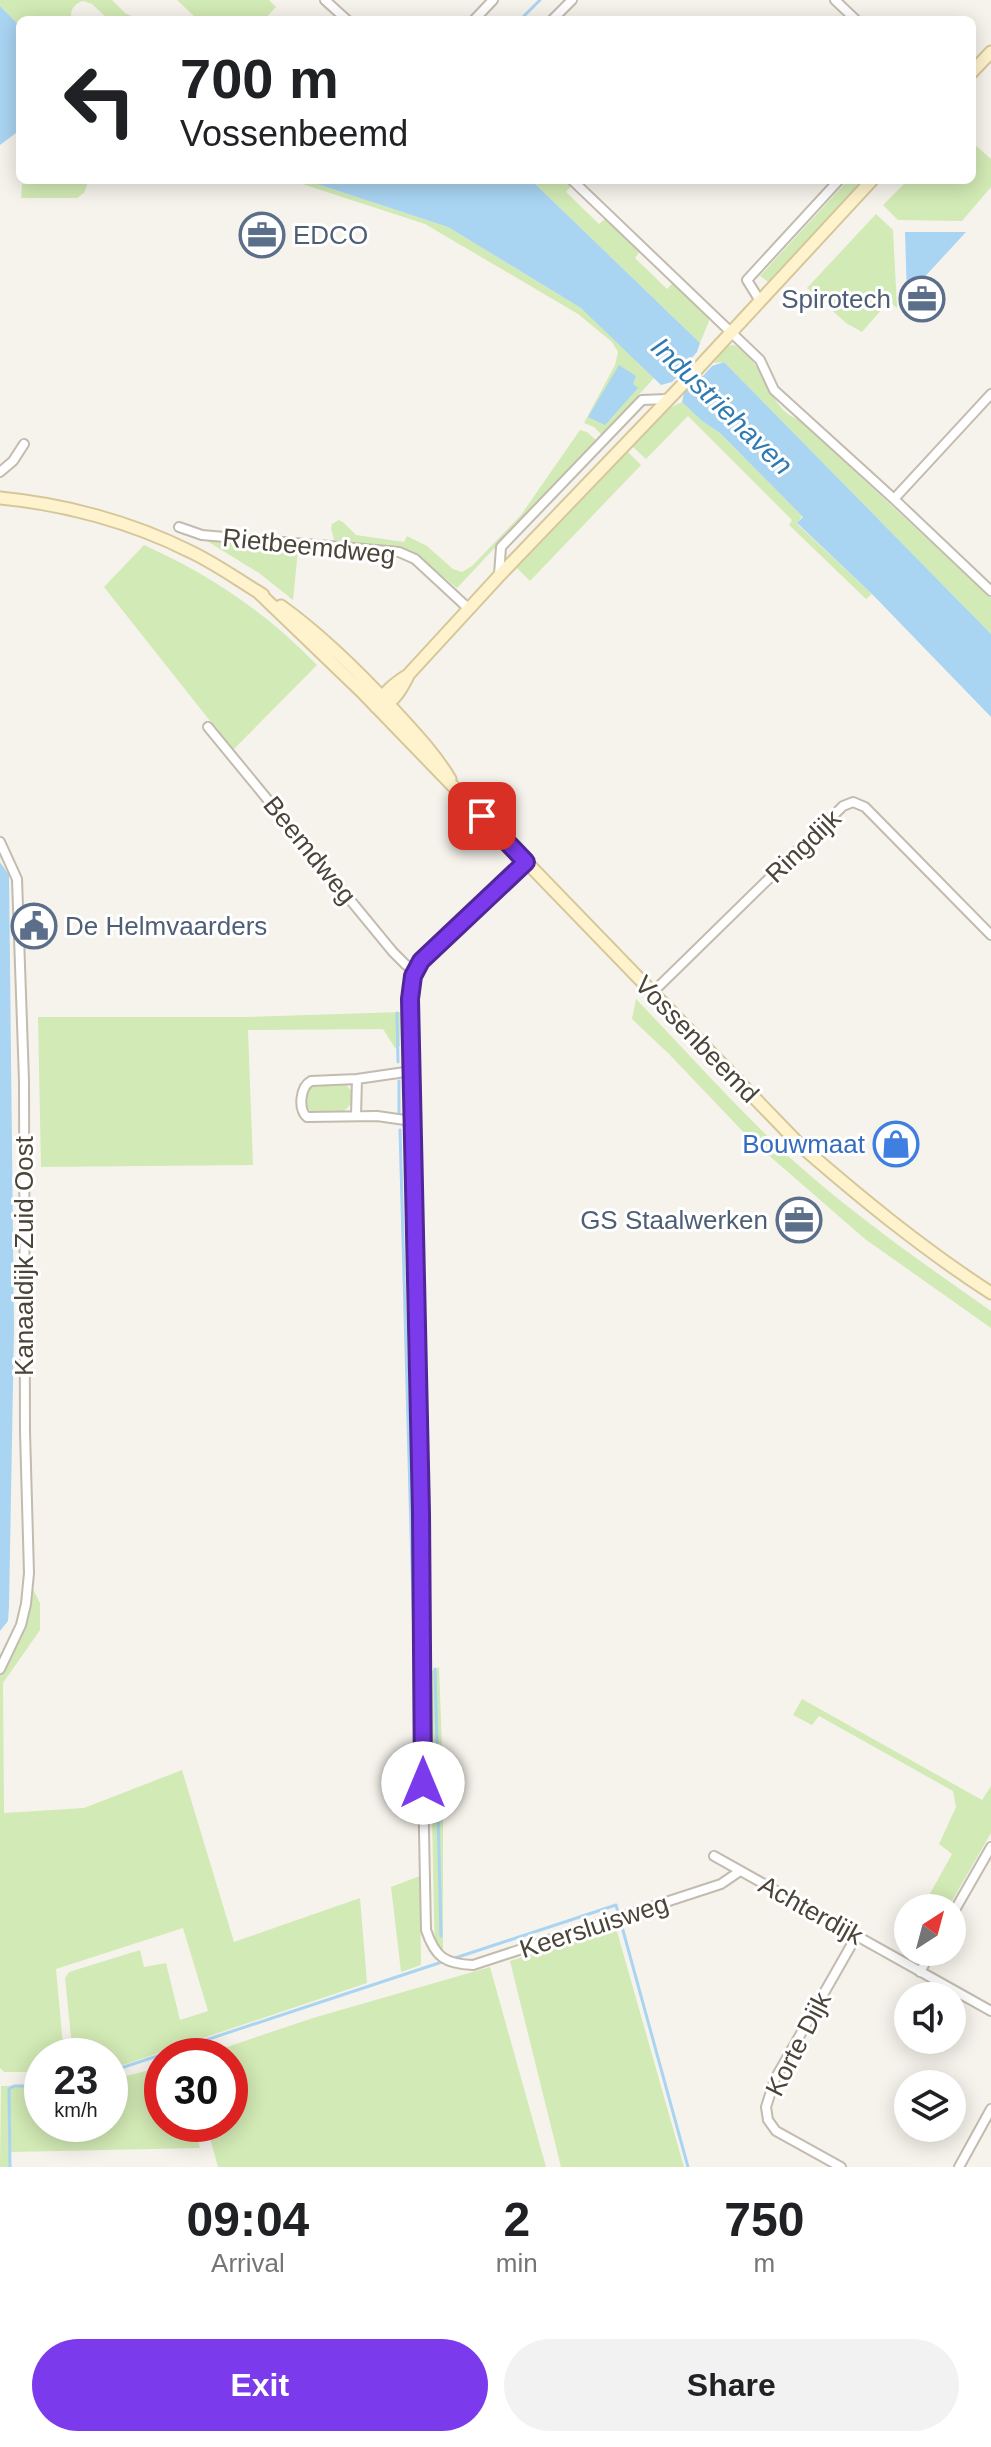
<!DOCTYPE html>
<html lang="en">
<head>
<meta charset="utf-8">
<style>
	body { margin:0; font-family:Arial,sans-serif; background:#f2f2f2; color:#202124; height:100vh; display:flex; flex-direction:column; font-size:30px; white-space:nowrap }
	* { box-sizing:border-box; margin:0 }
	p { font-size:26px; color:#757577 }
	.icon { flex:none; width:44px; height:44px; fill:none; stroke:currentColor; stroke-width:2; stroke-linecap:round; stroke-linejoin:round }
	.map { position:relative; height:2167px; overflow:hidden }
	.sheet { display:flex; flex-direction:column; background:#fff; flex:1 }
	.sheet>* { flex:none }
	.hud { position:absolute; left:16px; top:16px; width:960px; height:168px; border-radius:12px; box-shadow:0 4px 20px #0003; background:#fff; color:#202124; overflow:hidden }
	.needle { width:52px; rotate:36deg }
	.buttons { position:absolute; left:894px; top:1894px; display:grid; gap:16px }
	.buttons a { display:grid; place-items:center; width:72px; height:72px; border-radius:50%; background:#fff; box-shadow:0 4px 20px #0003; font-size:40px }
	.speed { position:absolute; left:24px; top:2038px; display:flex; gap:16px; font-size:40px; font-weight:700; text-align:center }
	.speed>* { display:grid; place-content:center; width:104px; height:104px; border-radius:50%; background:#fff; box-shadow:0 4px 20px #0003; line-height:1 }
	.speed small { font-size:20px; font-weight:400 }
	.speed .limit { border:12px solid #d22; background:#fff; color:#111 }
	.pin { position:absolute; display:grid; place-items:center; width:68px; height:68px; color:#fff; margin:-34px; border-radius:16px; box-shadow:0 4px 12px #0006 }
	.me { position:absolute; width:88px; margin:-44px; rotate:0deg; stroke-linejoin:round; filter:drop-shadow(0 0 6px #0008) }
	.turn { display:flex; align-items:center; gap:28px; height:168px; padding:0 32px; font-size:36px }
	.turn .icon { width:104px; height:104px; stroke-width:2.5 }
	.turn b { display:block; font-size:56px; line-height:68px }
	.eta { display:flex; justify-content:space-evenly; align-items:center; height:136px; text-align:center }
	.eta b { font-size:48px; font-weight:800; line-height:56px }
	.cta { display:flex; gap:16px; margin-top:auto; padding:16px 32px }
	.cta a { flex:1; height:92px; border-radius:48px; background:#7c3aed; color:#fff; font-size:32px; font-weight:800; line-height:92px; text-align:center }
	.cta a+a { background:#f2f2f2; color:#202124 }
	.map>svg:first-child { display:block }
	.green { fill:#d2eab5 }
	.water { fill:#a9d4f2 }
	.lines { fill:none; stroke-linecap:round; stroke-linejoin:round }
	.stream { stroke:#a9d4f2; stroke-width:3 }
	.street-casing { stroke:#c2bbae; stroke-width:12 }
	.secondary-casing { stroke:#d6c79b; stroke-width:15 }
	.street { stroke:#fff; stroke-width:8 }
	.secondary { stroke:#fff3cd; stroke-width:11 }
	.route-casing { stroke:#51269a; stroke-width:20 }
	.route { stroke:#7c3aed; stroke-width:14 }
	.labels { text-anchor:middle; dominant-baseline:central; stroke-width:6; stroke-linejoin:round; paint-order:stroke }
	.service-label { font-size:26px; fill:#4e5e75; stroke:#fff; text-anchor:start }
	.street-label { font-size:26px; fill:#4b4439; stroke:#fff }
	.shop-label { font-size:26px; fill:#366cbe; stroke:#fff; text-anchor:end }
	.water-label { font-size:28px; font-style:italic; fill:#2e7ab2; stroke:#fff }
</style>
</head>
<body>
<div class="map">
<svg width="991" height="2167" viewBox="0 0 991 2167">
	<rect width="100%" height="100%" fill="#f6f3ec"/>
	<path class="green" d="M0,0h112l13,13 15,7h-31l-17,-16 -9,-3c-9,3 -14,9 -11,19h-52v6l-20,-20z
		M177,0h92l7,7 -12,13h-66z
		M972,142l19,17v28l-29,34 -64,-1 -15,-15 25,-25h64z
		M68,180h21l-5,13 -7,5h-56l1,-14h39z
		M290,180h15l143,47 133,81 19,16 54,54 -52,57 -8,-8 -10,-4 31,-58 3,-13 -6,-10 -34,-28 -153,-90z
		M531,180h35l6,5 -6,7 33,32 7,-6 34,33 -5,7 32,31 6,-6 35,34 1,4 -9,22z
		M848,180h18l-96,103 -10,-7z
		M876,214l17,16 4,78 -8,-7 -27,31 -16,-9 -39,-35z
		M734,345c32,16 34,65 64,74l193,179v36l-267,-272 -10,1 12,-17z
		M682,402l20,19 18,12 82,83 -5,8 75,70 -6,5 -77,-74 3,-5 -104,-104 -42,43 -13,-12 37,-39z
		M580,430l7,2 9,8 -139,148 -46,-37 -13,-4 -64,-7 -3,-12 1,-4 7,-4 5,3 12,12 48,7 3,-6 20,10 26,23 9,3 10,-6 49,-51z
		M628,452l13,13 -111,116 -13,-13z
		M207,541l91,9 -5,50 -34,-27z
		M144,545c65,29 123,68 173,120l-84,85 -129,-163z
		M636,999c50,52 99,107 152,157 63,57 133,106 203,155v17l-126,-89 -115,-100 -81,-85 -37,-35z
		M401,1012l-1,34 -5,2 -12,-19 -135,1 5,135 -212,2 -3,-150h208z
		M346,1085l5,5v14l-7,7h-33l-6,-6 -1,-14 6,-5z
		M33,1589l7,14v27l-37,53 1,130 80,-5 98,-38 52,172 126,-44 7,85 -256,86 -1,-13h-37l-8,-78 4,-6 71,-22 4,17 22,-4 14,57 28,-9 -25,-83 -127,41 8,87h-22v16h-38l-4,-4v-397l26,-46z
		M439,1667l3,81h-12l-2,-75z
		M802,1699l180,101 9,-14v47l-43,75h-26l30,-54 -13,-10 17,-37 -3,-16 -134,-75 -7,9 -19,-10z
		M443,1767v192l-8,1 -4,-192z
		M420,1876l1,89 -20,7 -10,-85z
		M616,1928l68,239h-123l-51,-206z
		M490,1967l56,200h-328l-12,-43h24v-68h-30l113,-38z
		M162,2067v57h32l6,24 -190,4v15h-10l1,-81 41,-1v39h68v-44z"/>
	<path class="water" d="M0,6l20,20v104l-20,15z
		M305,180h226l169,163 -3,9 -9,10 15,14 9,-10 12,-4 267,272v83l-119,-123 -75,-71 6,-6 -83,-84 -18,-12 -20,-19 2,-9 9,-10 -12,-10 -9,9 -11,3 -80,-77 -133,-81z
		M966,232l-59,64 -2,-64z
		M619,365l17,11 -3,8 5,4 -33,37 -17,-8z
		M0,862l9,13 5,453 -5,278 -1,15 -8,10z"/>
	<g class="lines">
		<path class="stream" d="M520,20l20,-20
			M397,1013l1,49
			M399,1081v32
			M400,1130l15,547
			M435,1669l2,75
			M437,1771l4,165
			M452,1959l164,-54 72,262
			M110,2069l11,-1 324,-107
			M10,2167l-1,-78 5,-3h28"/>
		<g class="street-casing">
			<path id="street" d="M325,0l22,20
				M835,0l21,20
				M474,20l19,-20
				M552,20l20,-20
				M572,180l188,180 14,30 120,109 97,-105
				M760,301l-13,-21 92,-100
				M0,472l13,-11 11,-17
				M894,499l97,92
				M179,527l23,8 197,17 16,7 54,50
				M499,575l2,-28 141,-147 25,-1
				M208,727l185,225 13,13 10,3
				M0,842l17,37 7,202 1,351 4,141 -3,31 -5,21 -21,44
				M526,862l-105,99 -8,15 -3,23 11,514 2,270 3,147c9,27 19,34 47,35l248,-81 19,-13
				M652,993l191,-187 10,-4 12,5 126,128
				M412,1071l-55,8 -46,2c-11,6 -13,28 -4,36l70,-1 35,5
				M356,1116l1,-37
				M714,1856l277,155
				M952,1915l39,-68
				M920,1972l11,-20
				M841,2167l-65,-36 -8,-11 -2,-13 9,-28 82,-144
				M959,2167l32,-58"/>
		</g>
		<g class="secondary-casing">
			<path id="secondary" d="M972,72l19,-20
				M0,498c64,6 131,24 189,53 26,12 49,29 74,44
				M257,591l104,100 440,455c61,53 122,103 190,147
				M281,606c42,30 79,67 114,105 20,22 40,43 55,68
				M384,705c12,-5 18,-18 24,-29
				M376,707c8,-15 18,-23 32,-32l91,-99 189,-197 184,-199"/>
		</g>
		<use href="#street" class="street"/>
		<use href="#secondary" class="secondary"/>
	</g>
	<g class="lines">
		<g class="route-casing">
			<path id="route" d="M423,1783l-2,-270 -11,-514 3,-23 8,-15 105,-99 -44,-46"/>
		</g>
		<use href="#route" class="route"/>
	</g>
	<defs>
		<g id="office-ring" transform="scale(2.3)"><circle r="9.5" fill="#fff" stroke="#5c6f8a" stroke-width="1.5"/><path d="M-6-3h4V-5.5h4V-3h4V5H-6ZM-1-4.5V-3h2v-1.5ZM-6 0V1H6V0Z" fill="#5c6f8a"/></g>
		<g id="civic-ring" transform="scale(2.3)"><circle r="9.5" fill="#fff" stroke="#5c6f8a" stroke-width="1.5"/><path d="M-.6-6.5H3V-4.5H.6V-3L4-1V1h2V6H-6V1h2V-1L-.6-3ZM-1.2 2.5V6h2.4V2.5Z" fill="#5c6f8a"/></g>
		<g id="shop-ring" transform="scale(2.3)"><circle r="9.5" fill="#fff" stroke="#3f7fe0" stroke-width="1.5"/><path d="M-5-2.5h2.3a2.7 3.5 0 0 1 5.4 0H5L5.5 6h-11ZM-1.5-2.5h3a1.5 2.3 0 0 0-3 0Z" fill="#3f7fe0"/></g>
	</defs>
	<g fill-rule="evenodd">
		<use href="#office-ring" x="262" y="235"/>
		<use href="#office-ring" x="922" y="299"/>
		<use href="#civic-ring" x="34" y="926"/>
		<use href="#shop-ring" x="896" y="1144"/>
		<use href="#office-ring" x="799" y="1220"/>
	</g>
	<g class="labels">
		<g class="service-label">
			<text x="293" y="235">EDCO</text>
			<text x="891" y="299" text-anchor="end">Spirotech</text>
			<text x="65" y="926">De Helmvaarders</text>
			<text x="768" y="1220" text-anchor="end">GS Staalwerken</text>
		</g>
		<g class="street-label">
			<text transform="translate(309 546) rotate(6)">Rietbeemdweg</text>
			<text transform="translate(803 846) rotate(-44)">Ringdijk</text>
			<text transform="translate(310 850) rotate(51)">Beemdweg</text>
			<text transform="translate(697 1039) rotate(46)">Vossenbeemd</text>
			<text transform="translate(24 1256) rotate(-90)">Kanaaldijk Zuid Oost</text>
			<text transform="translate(811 1910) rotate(29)">Achterdijk</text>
			<text transform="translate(594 1926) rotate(-18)">Keersluisweg</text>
			<text transform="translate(798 2044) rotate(-63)">Korte Dijk</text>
		</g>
		<g class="shop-label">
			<text x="865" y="1144">Bouwmaat</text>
		</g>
		<g class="water-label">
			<text transform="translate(722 406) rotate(44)">Industriehaven</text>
		</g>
	</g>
</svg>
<div class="buttons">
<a><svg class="needle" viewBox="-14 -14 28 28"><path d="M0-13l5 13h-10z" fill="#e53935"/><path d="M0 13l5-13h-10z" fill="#757577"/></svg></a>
<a><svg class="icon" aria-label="sound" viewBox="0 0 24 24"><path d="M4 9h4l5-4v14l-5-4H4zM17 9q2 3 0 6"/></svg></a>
<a><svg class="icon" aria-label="layers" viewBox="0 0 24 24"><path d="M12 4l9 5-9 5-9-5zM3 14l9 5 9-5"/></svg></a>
</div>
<div class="speed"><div>23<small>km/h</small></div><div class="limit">30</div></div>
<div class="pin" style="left:482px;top:816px;background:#d93025"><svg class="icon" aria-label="arrive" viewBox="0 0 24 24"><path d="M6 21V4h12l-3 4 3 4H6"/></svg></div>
<svg class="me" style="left:423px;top:1783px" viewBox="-20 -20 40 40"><circle r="19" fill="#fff"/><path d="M0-13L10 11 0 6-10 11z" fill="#7c3aed"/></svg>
<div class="hud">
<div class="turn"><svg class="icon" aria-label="left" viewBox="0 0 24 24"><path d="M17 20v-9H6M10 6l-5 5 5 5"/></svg><div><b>700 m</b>Vossenbeemd</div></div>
</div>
</div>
<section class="sheet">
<div class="eta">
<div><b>09:04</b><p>Arrival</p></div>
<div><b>2</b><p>min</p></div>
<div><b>750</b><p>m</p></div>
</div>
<div class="cta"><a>Exit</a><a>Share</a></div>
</section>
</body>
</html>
